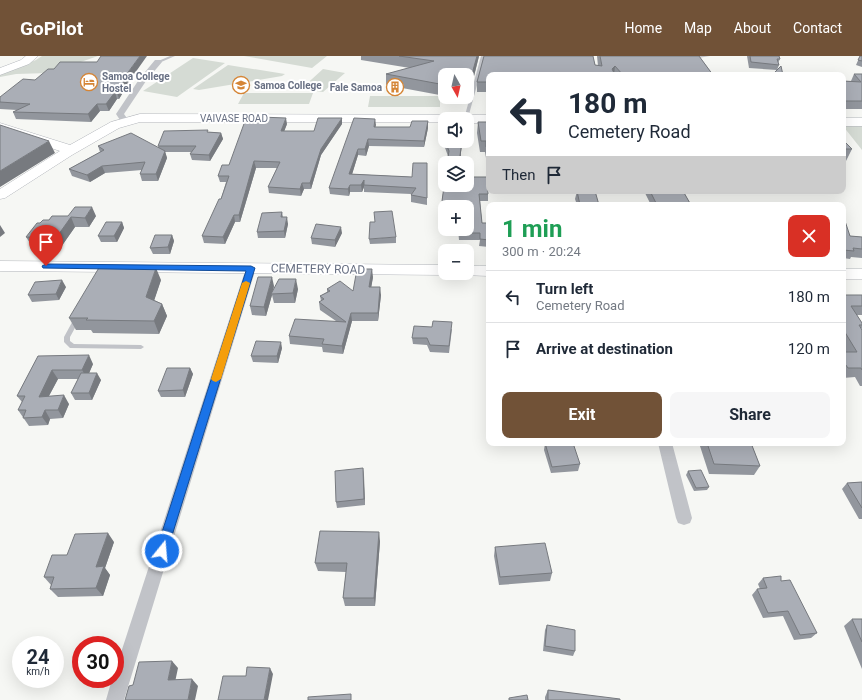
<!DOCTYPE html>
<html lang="en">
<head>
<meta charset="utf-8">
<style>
	body { margin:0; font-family:Roboto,sans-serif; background:#f6f6f7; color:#1f2937; height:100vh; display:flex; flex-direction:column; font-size:15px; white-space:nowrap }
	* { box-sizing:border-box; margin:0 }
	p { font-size:13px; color:#747a83 }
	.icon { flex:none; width:22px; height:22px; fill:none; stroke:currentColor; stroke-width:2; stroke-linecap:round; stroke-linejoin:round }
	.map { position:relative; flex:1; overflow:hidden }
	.drawer { position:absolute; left:486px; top:146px; width:360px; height:244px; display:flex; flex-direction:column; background:#fff; border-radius:8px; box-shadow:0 4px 16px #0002 }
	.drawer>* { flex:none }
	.guide { position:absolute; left:486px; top:16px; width:360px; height:122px; border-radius:8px; box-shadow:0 4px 16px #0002; background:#fff; color:#1f2937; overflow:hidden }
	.needle { width:26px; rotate:172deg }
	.tools { position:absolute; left:438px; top:12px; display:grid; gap:8px }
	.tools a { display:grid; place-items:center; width:36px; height:36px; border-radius:8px; background:#fff; box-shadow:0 4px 16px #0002; font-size:20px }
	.speed { position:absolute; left:12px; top:580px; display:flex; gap:8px; font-size:20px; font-weight:700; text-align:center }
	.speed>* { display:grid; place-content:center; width:52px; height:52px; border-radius:50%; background:#fff; box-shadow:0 4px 16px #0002; line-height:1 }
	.speed small { font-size:10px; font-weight:400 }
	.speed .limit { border:6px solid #d22; background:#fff; color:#111 }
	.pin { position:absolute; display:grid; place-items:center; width:34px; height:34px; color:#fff; margin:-41px -17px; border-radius:50% 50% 50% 0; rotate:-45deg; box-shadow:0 0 4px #0007 }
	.pin .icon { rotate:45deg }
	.me { position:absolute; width:44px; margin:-22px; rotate:17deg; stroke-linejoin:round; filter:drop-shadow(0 0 3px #0008) }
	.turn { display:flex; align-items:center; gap:14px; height:84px; padding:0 16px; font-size:18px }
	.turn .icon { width:52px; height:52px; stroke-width:2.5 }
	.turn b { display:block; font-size:28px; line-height:34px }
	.then { display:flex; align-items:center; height:38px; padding:0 16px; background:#0003; gap:8px; font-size:15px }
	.round { display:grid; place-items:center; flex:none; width:42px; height:42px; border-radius:8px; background:#f6f6f7 }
	.overview { display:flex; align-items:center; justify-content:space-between; height:68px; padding:0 16px }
	h1 { font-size:24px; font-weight:700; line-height:30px; color:#1e9e55 }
	.button { display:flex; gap:8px; margin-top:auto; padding:8px 16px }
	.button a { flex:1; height:46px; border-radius:8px; background:#715237; color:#fff; font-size:16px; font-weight:700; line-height:46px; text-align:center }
	.button a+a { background:#f6f6f7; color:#1f2937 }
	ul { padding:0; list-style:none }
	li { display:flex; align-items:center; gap:12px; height:52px; padding:0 16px; border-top:1px solid #e0e1e3 }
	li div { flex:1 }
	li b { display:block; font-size:15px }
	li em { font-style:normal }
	header { display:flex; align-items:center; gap:24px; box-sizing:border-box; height:56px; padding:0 20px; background:#715237; color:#fff }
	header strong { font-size:19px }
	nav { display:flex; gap:22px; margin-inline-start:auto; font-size:14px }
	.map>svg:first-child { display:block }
	.green { fill:#d5dbd4 }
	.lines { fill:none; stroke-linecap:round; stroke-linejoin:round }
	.secondary-casing { stroke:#b3b6bc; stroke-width:1 }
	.lane { fill:#c1c3c8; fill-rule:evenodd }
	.street { fill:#c1c3c8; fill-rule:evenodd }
	.secondary { fill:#fff; fill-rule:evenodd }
	.wall { fill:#92969d }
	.shaded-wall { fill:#777a7f }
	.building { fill:#aaaeb6; stroke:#777a7f }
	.route { fill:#1a73e8; stroke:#114b97 }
	.slow { fill:#f59e0b }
	.labels { text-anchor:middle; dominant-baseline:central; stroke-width:4; stroke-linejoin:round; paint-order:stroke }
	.far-poi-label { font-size:10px; font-weight:bold; fill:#687083; stroke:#fff; text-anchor:start }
	.far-street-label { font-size:10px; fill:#687083; stroke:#fff }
	.street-label { font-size:12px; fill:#687083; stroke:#fff }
</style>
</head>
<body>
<header>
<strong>GoPilot</strong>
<nav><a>Home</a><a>Map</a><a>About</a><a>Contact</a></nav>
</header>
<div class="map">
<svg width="862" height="644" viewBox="0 0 862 644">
	<rect width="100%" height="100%" fill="#f6f7f4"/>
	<path class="green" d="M42,0h56l-49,17 -33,1 -16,3v-3l36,-14z
		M244,0h83l-15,12z
		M193,2l32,5 -48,34 -34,-6z
		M228,9l57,9 -3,2 -83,14 -6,-1z
		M323,13l22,4 -22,19 -22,-3z
		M244,37h69l-4,11h-71z
		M370,40h70v11h-72z
		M843,68h19v26l-19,-24z"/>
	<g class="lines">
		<g class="secondary-casing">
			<path id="secondary" d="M26,0h12l-9,8 -29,11v-7l21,-8z
				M140,58l349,1v8h-22v-4h-22v3h-305l-21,6 -47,27 -67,43 -5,1v-10l60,-38 -60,-20v-8l70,22 41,-23z
				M843,62h19v8h-19z
				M0,205l445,4v8h6l-6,2 -445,-4z
				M467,210h22v10l-28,-1 -1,-2h7z
				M843,213h19v10h-19z"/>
		</g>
		<path class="lane" d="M170,0h5l-16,7 -3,-1z
			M481,0h4l-17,62 -4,1z
			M697,0h13l-12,2h-1z
			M76,259h4l1,2 -11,20v4l4,3 67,1 3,2 -3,2 -71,-1 -6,-6v-5z"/>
		<path class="street" d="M155,4h6l1,2 -16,19 -22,33 5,7 -4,2h-3l-6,-9 24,-36z
			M251,209l5,3 -132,432h-18l6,-21h3v-8l131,-403z
			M658,387h14l20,75 -2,5 -6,2 -6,-2 -2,-5z"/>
		<use href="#secondary" class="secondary"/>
	</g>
	<path class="wall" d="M361,0h118l-9,36h-3v-17h-22v21l-59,-11v-11l24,-6 -49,-8z
		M484,0h109l2,9 3,1 -1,-10h102l14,19h-224v17h-12v-10z
		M747,0h32l1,3 -2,4 1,2 -2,5 -28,-2z
		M860,0h2v11l-6,-2z
		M854,18h8v35h-19v-28h8z
		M35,24h95v1l-11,18h-2l-8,12h-9l-9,11 -75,-3 -3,-7 4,-2 -17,-1v-12z
		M428,65v7l-4,19 -55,-1 -3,10 -8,-1 -6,19 60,3 15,-14v42l-16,-3v-8l-47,-2v-5l-2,5h-12l-1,4 -19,-2 -1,-6 47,-63 -1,2h35z
		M478,66h11v36h-3l-1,-6h-5l-3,-19z
		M287,68l-3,7h30l28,-7 -21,31 -10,34h-7l-3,7 -32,-3 -1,-6 9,-19h-21l-16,54h-5l-10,22 -21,-1 -2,-7 19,-37 5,-17h-6l-2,-6 11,-11z
		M209,76l12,1 2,6 -13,22 -18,-1 -2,-6 1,-2h-26l2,6 -9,23h-16l-2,-7 2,-4 -37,3 -15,9 -18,-6 -3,-7 31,-17 -2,-6 61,2 -1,-2z
		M444,83l18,2 -2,22h-13l1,-7 -4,-11z
		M843,84l9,9 -7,14h-2z
		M445,123l43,15v7h-8l2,22h7v24l-10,-1 1,-6h-21l-1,-11h9v-22h-22v1h-3v-7z
		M577,135l22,14h-22l-2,-6z
		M644,135h39l8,14h-40z
		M282,156l1,5 5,7 -3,14h-27l-1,-6z
		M52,160h44l-7,11h-14l-14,20 -29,-1 -6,-9 14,-14 9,-3z
		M843,165l7,15 12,1v21l-11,-1 -1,2 -7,-1z
		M122,166l2,6 -7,14h-16l-3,-6z
		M342,177l-7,14 -23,-3 -1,-6z
		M172,179l2,6 -4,13h-17l-3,-6z
		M396,181v6l-26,1 -1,-5z
		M373,221l-2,10 10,8 -3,26h-26l-9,33 -20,-2 -1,-5 -32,-3 -1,-8 47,-15 -16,-11 -1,-8 2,-1 -1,-5 7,-4v-3l26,2z
		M161,224l-7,20 8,4 5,12 -8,18 -66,-1 -2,-3h-15l-7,-12z
		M274,230l-1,5 25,-2 -3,14h-21l-2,-8 -6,21 -14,-1 -2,-9z
		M66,231l-7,13 -27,2 -4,-7z
		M843,239h19v20h-5l5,8v5l-1,1 1,1v56h-2l-5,-9 -12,1v-26h2l-2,-5z
		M452,273l-3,24 -19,-1 -3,-7 -14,-1 -1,-6z
		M282,292l-4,15 -25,-1 -2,-6z
		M38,300l55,8 -4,9 12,7 -9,20h-17l-4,-7 7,-14h-20l-9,17 20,8 -6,14 -13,1 -2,6 -19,1 -11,-16 4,-8 -5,-6z
		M190,312l3,6 -8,23h-24l-3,-6z
		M545,387l35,21 -2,7 -27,2 -7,-23z
		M699,387h52l9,23 -6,9 -45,-1z
		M363,412l2,37 -28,3 -1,-6z
		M688,415l21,16 -2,3 -13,1 -8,-16z
		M862,426v37h-3l-17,-30 5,-6z
		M380,485l-5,65h-30l-2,-8 3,-26 -28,-1 -3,-8z
		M114,486l-9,26 5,7 -7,21 -45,1 -8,-8 1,-4 -7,-8 23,-22z
		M495,491l57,26 -2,8 -51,4 -5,-29z
		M763,522l18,3 36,52 -6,5 -17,2 -11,-24 -20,2 -11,-23 5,-6h3l-2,-5z
		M852,563h10v50l-18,-43z
		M547,569l28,26 -2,5 -30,-5 2,-21z
		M548,634l72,10h-75v-3z"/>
	<path class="shaded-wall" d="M140,0h7l-17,24v1l-11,18 -2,-7 9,-17z
		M477,0h2l-9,36v-11z
		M615,10l-1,9 -2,-6z
		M115,36l2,7 -8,12 -3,-7z
		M97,48l3,7 -9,11 -3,-8z
		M286,62l1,6 -5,13 -1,-6z
		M342,62v6l-21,31 -10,34 -1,-6 11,-34z
		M375,63l1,6 -2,8v-6z
		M428,65v7l-4,19v-6z
		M221,77l2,6 -13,22 -1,-6z
		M368,83l1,7 -3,10 -1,-7z
		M49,85l6,12 -55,34v-16z
		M462,85l-2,22h-1z
		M358,93v6l-8,26 -1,-7z
		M165,95l2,7 -9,23 -2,-7z
		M254,105l2,7 -16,54 -1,-7z
		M102,110l3,7 -15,9 -3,-7z
		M364,124v7l-2,5 -1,-7z
		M302,127l2,6 -3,7 -1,-7z
		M350,129v7l-1,4 -1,-7z
		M92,151l4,9 -7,11 -4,-9z
		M234,159l1,7 -10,22 -2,-7z
		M71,161l4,10 -14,20 -5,-9z
		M287,161l1,7 -3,14 -1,-7z
		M122,166l2,6 -7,14 -3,-6z
		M0,169l5,8 -5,4z
		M341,171l1,6 -7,14v-7z
		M172,179l2,6 -4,13 -2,-7z
		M156,212l5,12 -10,30 -5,-13z
		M372,213l1,8 -3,18 -1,-8z
		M272,221l2,9 -2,8h-1l1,1 -6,21 -2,-9z
		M296,223l2,10 -3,14 -2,-10z
		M62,224l4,7 -7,13 -3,-6z
		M380,231l1,8 -3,26v-8z
		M162,248l5,12 -8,18 -5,-13z
		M351,257l1,8 -9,33 -1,-8z
		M281,286l1,6 -4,15 -1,-7z
		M89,299l4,9 -6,14 -5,-8z
		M190,312l3,6 -8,23 -2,-7z
		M52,314l6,9 -14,26 -5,-8z
		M97,317l4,7 -9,20 -3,-7z
		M64,339l5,9 -6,14 -5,-8z
		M45,354l5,9 -2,6 -6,-8z
		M363,412l1,7 1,30 -1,-6z
		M379,476l1,9 -5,65 -1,-8z
		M108,477l6,9 -9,26 5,7 -7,21 -7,-8v-21z
		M172,605l6,7 -4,19 -6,-7z
		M270,612l3,6 -5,26h-4z
		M192,623l6,7 -3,14h-7z"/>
	<path class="building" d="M101,0h39l-14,19h2l-11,17h-2l-9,12h-9l-9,10 -75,-2 17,-8 -30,-2v-5l23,-18 12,1 13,-11h6l6,-7h37z
		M399,0h78l-7,25h-3v-6h-22v10l-59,-11 48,-13z
		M484,0h109l2,9 7,1 -2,-10h99l14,19h-90l-8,-9 -3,3 3,6h-126v7h-12z
		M750,0h29l1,3h-3l2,6 -28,-3z
		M860,0h2v5l-4,-1z
		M781,10l2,9h-11z
		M854,18h8v27h-17l-2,-2v-18l18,1z
		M260,61l26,1 -5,13h33l4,-13h24l-21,31 -11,34h-8l-2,6 -32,-2 12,-25 -26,-1 -15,54h-5l-11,22 -21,-1 17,-37h2l8,-23h-11l4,-11h7l16,-44h13z
		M354,62l21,1 -1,8h36l2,-6h16l-4,20 -56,-2 -3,10h-7l-9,25 63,3 1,-14h14v35l-16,-3 5,-7 -52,-3v-5l-3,5h-11l-2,4 -19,-1z
		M478,66h11v25h-3v-6h-5z
		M0,69l49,16 -49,30z
		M208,74l-1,2 14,1 -12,22 -19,-1 6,-8h-38l6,-15z
		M131,77l34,18 -9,23h-16l5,-12 -43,4 -15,9 -18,-6 35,-19 -6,-4z
		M843,84l9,9h-9z
		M445,85h17l-3,22h-12l2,-12z
		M467,121h20l1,17h-9l3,29h7v17l-9,-1v-6h-21v-4h8v-22h-9v-6h-16l3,-22v6h22z
		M577,135h18l4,14h-19z
		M650,135h33l8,14h-34z
		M75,151h17l-7,11 -14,-1 -15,21 -30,-1 11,-14h3l3,-3h6l3,-4h16z
		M392,155l4,26 -27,2 1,-17h5l-1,-10z
		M282,156l-1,5h6l-3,14 -27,1 5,-19z
		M843,165h2l5,15 12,1v12l-9,-1 1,3 -11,-1z
		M106,166h16l-8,14h-16z
		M316,168l25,3 -6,13 -24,-2z
		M155,179h17l-4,12 -18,1z
		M100,210l56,2 -10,29 16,7 -8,17 -68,-1 2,-2h-19z
		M357,213h15l-3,18h11l-2,26h-27l-9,33 -20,-2 2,-5 -35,-3 6,-17 51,3 -27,-20 5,-3 -4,-3 10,-5 -3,-2 13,-8 13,10z
		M258,221h14l-8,30 -14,-1z
		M279,223h17l-3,14 -22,1z
		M62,224l-6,14 -28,1 7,-13z
		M843,239h19v11h-11l11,17v2h-3l3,5v40l-1,-2h-13l-5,-7v-9h14l-14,-23z
		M433,265l19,1 -3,24 -19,-1 -3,-7h-15l2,-12 18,1z
		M256,285l25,1 -4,14h-26z
		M89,299l-7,15h-30l-13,27 25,-2 -6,15h-13l-3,7 -19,1 3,-8h-8l7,-14h-8l21,-40z
		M167,312h23l-7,22 -25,1z
		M81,317h16l-8,20h-18z
		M545,387h28l7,21 -28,3z
		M707,387h44l9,23 -46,-2z
		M363,412l1,31 -28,3 -1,-31z
		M701,414l8,17 -13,1 -8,-17z
		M862,426v26l-15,-25z
		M320,475l59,1 -5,66h-31l4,-35h-32z
		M108,477l-12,34 8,-1 -8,22 -46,1 4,-12h-10l8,-22h15l8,-21z
		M545,487l7,30 -52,4 -5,-30z
		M781,520v5l9,-1 27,53 -17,2 -12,-24 -20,2 -11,-24 10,-1 -4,-10z
		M852,563h10v23z
		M547,569l28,5v21l-30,-5z
		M172,605l-4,19 24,-1 -4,21h-63l4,-14 4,-1 6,-23z
		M247,611l23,1 -6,32h-46l5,-24h23z
		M548,634l72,9v1h-72z
		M351,638v6h-43v-3z
		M527,639l1,5h-19v-2z"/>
	<path class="route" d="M46,208l205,2 4,2 -89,287 -4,1 -4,-1 -2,-4 90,-280 -203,-3 -1,-2z"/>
	<path class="slow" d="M246,225l4,2 -29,96 -5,3 -3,-1 -2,-2 31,-96z"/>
	<defs>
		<g id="hotel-ring" transform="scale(0.9)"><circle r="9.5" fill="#fff" stroke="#d58536" stroke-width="1.5"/><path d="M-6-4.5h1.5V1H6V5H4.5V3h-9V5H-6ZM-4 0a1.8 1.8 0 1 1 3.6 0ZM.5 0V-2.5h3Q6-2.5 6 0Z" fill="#d58536"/></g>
		<g id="school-ring" transform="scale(0.9)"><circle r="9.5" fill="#fff" stroke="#d58536" stroke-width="1.5"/><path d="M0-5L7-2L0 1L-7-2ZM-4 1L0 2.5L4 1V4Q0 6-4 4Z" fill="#d58536"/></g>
		<g id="building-ring" transform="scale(0.9)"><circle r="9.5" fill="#fff" stroke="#d58536" stroke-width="1.5"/><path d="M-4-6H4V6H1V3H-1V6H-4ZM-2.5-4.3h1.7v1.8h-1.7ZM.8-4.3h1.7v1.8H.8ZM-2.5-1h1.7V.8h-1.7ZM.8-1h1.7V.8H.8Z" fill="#d58536"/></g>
	</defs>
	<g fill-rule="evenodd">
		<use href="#hotel-ring" x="89" y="26"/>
		<use href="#school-ring" x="241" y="29"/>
		<use href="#building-ring" x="395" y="31"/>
	</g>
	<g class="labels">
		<g class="far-poi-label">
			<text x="102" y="20">Samoa College<tspan x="102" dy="12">Hostel</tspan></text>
			<text x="254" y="29">Samoa College</text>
			<text x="382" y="31" text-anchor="end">Fale Samoa</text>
		</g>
		<g class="far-street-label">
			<text x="234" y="62">VAIVASE ROAD</text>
		</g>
		<g class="street-label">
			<text transform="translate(318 213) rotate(1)">CEMETERY ROAD</text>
		</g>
	</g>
</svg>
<div class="tools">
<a><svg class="needle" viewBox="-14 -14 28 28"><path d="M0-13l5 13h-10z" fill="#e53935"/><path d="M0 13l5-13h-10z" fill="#747a83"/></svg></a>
<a><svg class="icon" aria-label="sound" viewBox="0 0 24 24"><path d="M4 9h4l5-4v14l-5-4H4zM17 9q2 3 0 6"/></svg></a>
<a><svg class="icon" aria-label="layers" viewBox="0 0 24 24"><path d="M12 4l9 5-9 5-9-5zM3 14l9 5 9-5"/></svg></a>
<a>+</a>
<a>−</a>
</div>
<div class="speed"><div>24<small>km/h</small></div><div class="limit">30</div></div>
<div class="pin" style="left:46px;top:210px;background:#d93025"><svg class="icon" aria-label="arrive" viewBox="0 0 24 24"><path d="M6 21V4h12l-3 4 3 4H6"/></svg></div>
<svg class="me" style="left:162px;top:495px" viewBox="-20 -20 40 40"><circle r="17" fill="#1a73e8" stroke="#fff" stroke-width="3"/><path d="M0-11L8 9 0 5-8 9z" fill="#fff"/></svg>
<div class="guide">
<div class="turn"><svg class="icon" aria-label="left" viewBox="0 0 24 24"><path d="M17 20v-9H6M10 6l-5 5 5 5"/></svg><div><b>180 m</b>Cemetery Road</div></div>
<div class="then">Then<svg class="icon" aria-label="arrive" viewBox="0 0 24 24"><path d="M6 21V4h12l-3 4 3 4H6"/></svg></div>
</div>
<section class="drawer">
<div class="overview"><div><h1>1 min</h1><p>300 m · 20:24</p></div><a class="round" style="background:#d93025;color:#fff"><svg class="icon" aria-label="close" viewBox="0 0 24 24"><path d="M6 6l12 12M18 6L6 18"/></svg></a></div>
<ul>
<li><svg class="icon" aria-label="left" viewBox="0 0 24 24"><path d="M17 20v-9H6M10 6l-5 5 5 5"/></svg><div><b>Turn left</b><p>Cemetery Road</p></div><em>180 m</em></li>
<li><svg class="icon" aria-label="arrive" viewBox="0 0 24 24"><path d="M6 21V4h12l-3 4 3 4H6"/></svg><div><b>Arrive at destination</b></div><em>120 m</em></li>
</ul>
<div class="button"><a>Exit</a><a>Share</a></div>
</section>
</div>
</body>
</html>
